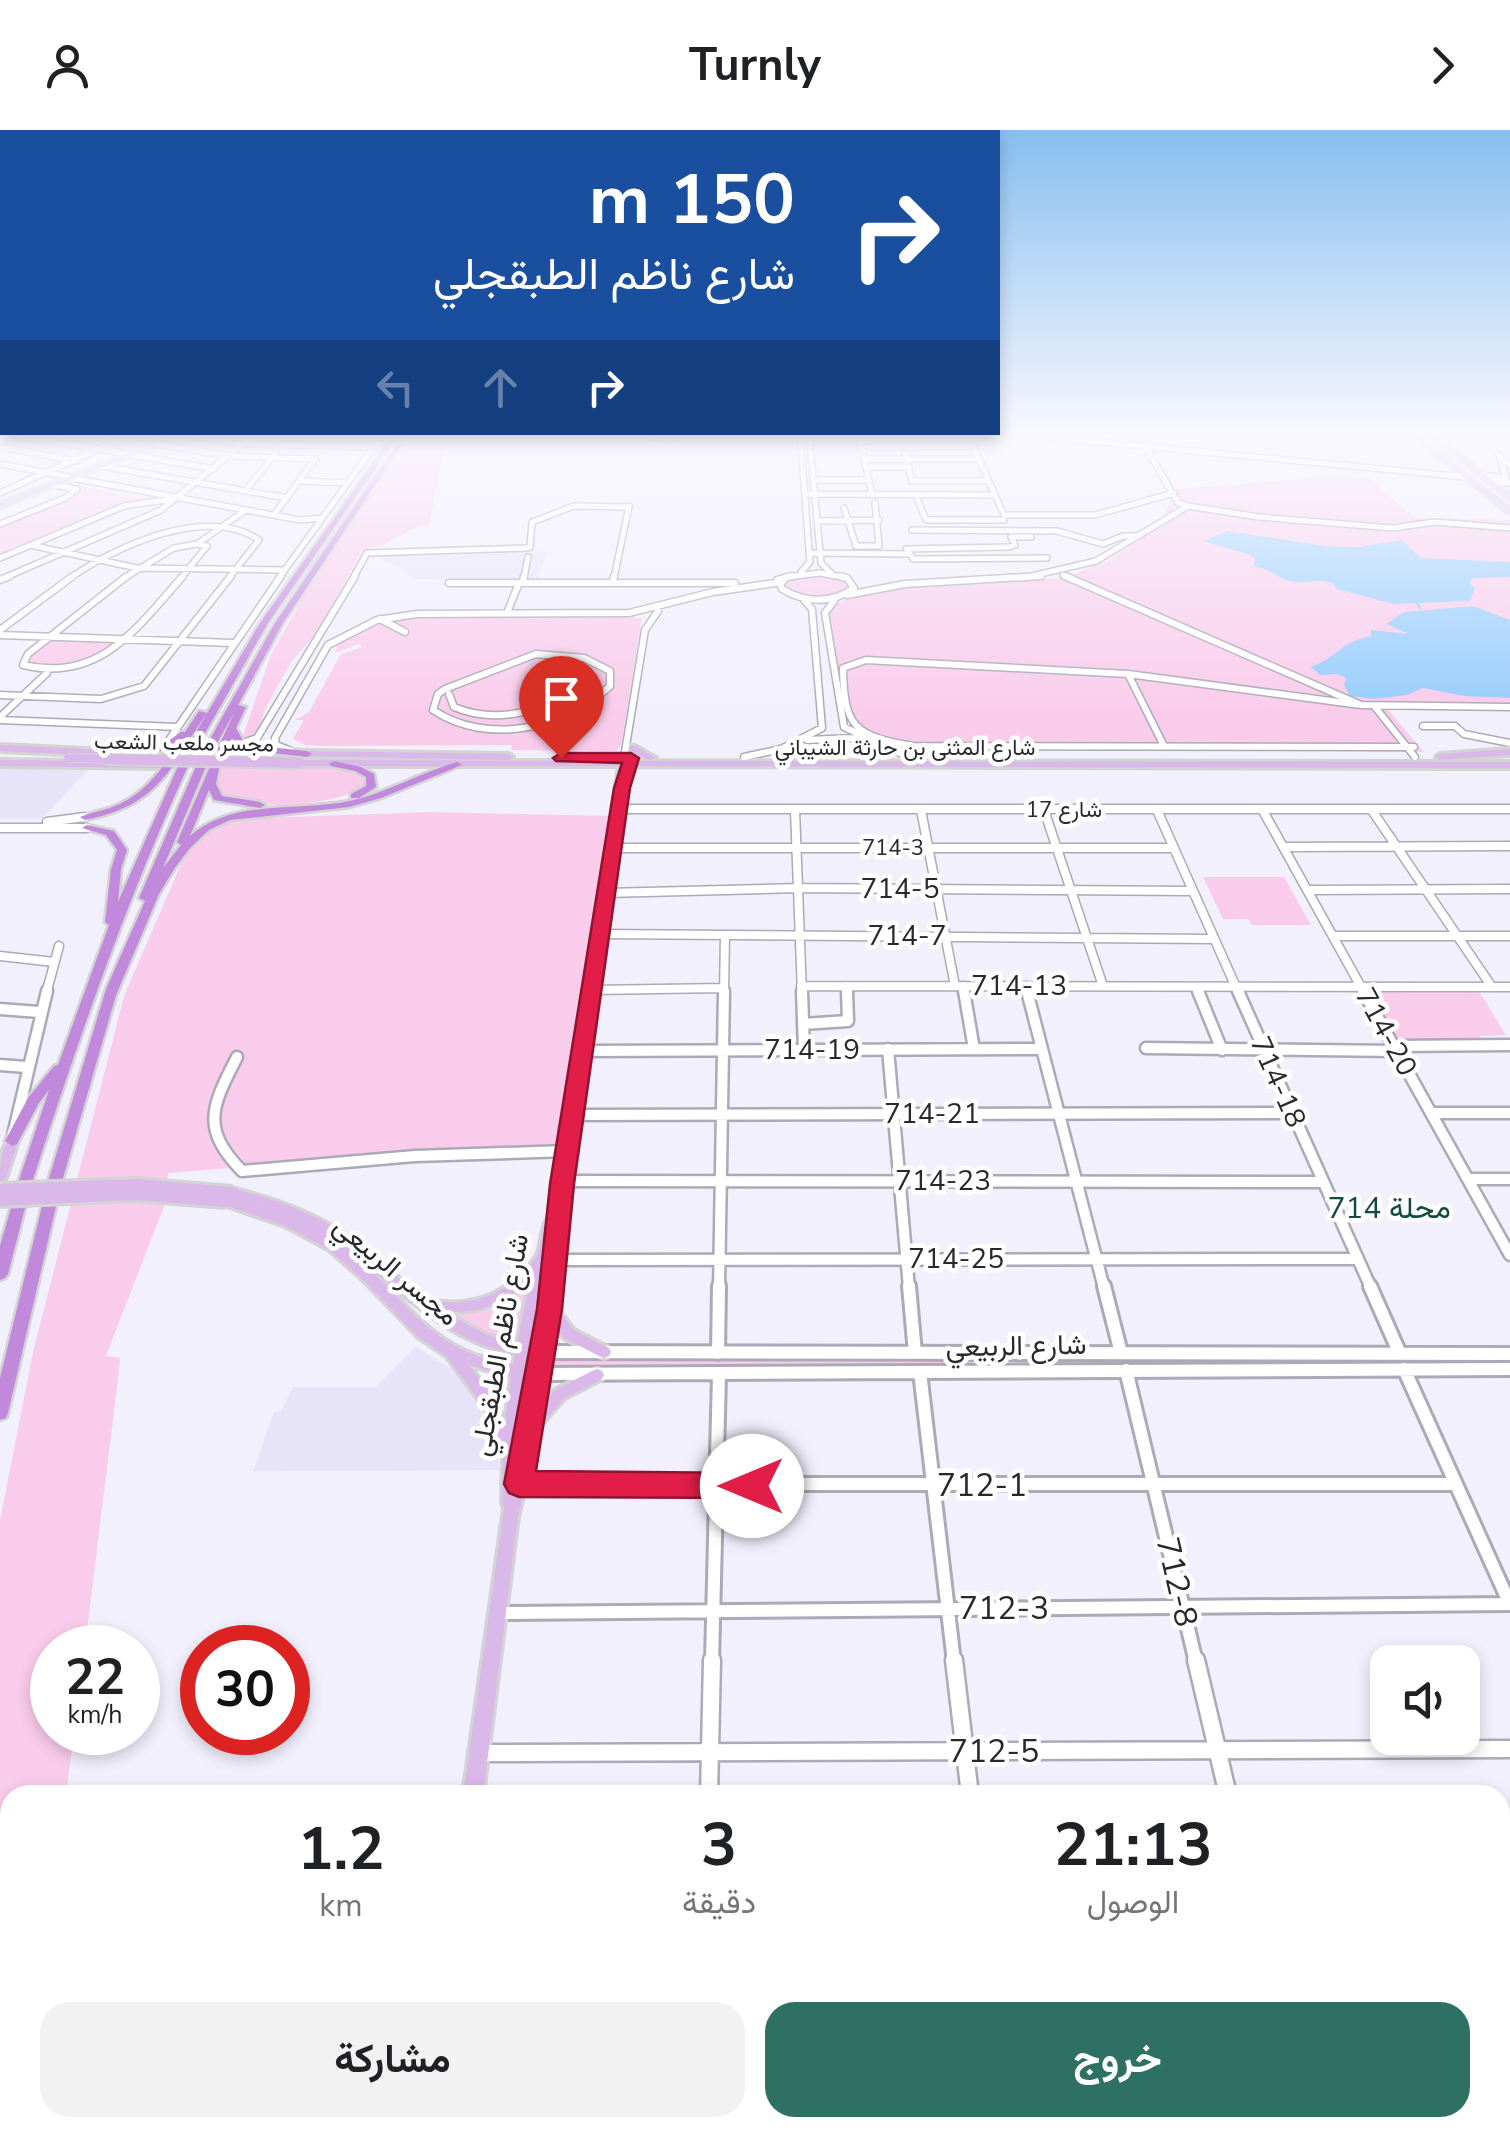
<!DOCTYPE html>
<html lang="ar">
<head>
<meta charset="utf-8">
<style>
	body { margin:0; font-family:"Nunito Sans",Vazirmatn,sans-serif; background:#f2f2f2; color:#202124; direction:rtl; height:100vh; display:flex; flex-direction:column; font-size:38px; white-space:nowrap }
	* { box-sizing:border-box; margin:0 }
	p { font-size:32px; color:#757577 }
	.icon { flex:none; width:55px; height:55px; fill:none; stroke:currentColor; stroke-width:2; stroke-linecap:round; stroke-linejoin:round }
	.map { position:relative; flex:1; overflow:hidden; direction:ltr }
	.side { position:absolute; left:0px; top:1655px; width:1510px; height:352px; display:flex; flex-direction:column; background:#fff; border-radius:30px 30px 0 0; box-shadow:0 5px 15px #0003; direction:rtl }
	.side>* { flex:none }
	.top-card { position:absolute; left:0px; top:0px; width:1000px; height:305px; box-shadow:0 5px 15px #0003; direction:rtl; background:#1a4fa0; color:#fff; overflow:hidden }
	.tools { position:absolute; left:1370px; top:1515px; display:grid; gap:20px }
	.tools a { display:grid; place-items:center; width:110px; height:110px; border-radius:20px; background:#fff; box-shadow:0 5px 15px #0003; font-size:50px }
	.speed { position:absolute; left:30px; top:1495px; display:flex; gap:20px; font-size:50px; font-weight:700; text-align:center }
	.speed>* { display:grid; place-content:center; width:130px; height:130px; border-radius:50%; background:#fff; box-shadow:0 5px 15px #0003; line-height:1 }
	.speed small { font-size:25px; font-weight:400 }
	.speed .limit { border:15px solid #d22; background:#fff; color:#111 }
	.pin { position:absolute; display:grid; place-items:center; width:85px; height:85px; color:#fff; margin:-102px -42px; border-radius:50% 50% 50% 0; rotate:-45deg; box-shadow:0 0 10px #0007 }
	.pin .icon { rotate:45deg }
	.me { position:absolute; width:110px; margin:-55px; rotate:270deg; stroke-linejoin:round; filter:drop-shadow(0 0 8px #0008) }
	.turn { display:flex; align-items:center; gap:35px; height:210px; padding:0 40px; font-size:45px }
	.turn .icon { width:130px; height:130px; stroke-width:2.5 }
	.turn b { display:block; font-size:70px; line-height:85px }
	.lanes { display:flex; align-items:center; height:95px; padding:0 40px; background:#0003; justify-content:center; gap:50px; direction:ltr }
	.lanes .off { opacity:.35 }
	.eta { display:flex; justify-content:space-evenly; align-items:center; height:170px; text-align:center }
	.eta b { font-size:60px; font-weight:700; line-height:70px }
	.primary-button { display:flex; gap:20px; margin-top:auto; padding:20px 40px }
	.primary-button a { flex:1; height:115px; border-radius:30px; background:#2e7162; color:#fff; font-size:40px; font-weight:700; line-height:115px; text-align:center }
	.primary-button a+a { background:#f2f2f2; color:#202124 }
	header { display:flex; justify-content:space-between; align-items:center; height:130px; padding:0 40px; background:#fff; font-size:45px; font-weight:700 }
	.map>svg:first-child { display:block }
	.built { fill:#e7e4f9 }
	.green { fill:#facceb }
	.water { fill:#97cdfc }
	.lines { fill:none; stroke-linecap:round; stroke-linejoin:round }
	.stream { stroke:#97cdfc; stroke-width:2.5 }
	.minor-far5-casing { stroke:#abaab6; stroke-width:8 }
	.minor-far4-casing { stroke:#abaab6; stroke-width:9 }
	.minor-far3-casing { stroke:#abaab6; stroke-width:11 }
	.minor-far2-casing { stroke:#abaab6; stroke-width:15 }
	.minor-far1-casing { stroke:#abaab6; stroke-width:18 }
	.minor-casing { stroke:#abaab6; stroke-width:21 }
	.major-casing { stroke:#d4d4d5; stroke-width:6 }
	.highway-casing { stroke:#d4d4d5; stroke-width:5 }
	.minor-far5 { stroke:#fff; stroke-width:5 }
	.minor-far4 { stroke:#fff; stroke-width:6 }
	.minor-far3 { stroke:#fff; stroke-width:8 }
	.minor-far2 { stroke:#fff; stroke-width:10 }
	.minor-far1 { stroke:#fff; stroke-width:12 }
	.minor { stroke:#fff; stroke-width:16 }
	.major { fill:#dab8e9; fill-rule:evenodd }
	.highway { fill:#c189db; fill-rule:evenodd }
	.major-bridge-far2-casing { stroke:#d4d4d5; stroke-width:10; stroke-linecap:butt }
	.major-bridge-far1-casing { stroke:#d4d4d5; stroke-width:14; stroke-linecap:butt }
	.major-bridge-casing { stroke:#d4d4d5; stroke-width:18; stroke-linecap:butt }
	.major-bridge-far2 { stroke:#dab8e9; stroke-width:8 }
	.major-bridge-far1 { stroke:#dab8e9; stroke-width:10 }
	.major-bridge { stroke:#dab8e9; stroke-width:12 }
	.route { fill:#e11d48; stroke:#92132f; stroke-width:2.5 }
	.labels { text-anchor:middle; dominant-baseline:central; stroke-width:9; stroke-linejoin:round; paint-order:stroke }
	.far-street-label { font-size:22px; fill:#29282d; stroke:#fff }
	.street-label { font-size:28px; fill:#29282d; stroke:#fff }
	.neighbourhood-label { font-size:30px; fill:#134b3f; stroke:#fff }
	.near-street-label { font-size:32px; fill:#29282d; stroke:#fff }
</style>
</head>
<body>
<header><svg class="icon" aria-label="forward" viewBox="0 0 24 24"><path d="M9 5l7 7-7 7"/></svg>Turnly<svg class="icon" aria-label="person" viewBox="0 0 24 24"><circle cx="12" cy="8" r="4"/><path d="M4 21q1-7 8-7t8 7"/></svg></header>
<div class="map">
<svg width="1510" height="2006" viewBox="0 0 1510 2006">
	<rect width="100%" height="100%" fill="#f2f0fd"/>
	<path class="built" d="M516,420l31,2 -10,29 -121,-2 -38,-22 1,-4z
		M0,631l92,4 -50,54h-42z
		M416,1217l36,22 22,26 23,54 2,21 -246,1 21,-59 7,-1 12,-24h83z"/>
	<path class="green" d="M1199,303h121l5,13 -33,-2 -2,8 -93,-8z
		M405,314h40l-16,81c-24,1 -36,22 -65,24l-49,86 -24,27 -26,47 -8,28 -15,2 29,-85 38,-67z
		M1329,347l41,2 45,39 95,2v189l-122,1 36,42 -521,-5c-22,-7 -47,-15 -62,-34l-13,-104 29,-15 43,-8 162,-8 46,-17 50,-34 18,-38z
		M81,356l73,15 -33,5 -121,50v-30l71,-29z
		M818,443l23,5 9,9c-20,16 -41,9 -64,3l-2,-5 10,-9z
		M535,484v4l100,-4v4h7l-21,127 -5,6 -105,-1 1,-5 -192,1 -15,-1 -12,-6 11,-19h-9l14,-8 32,-58 21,-7 -3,-3 -24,9 3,-12c59,-35 131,-25 197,-27z
		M49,508l70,3c-20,33 -64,34 -98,25l7,-12z
		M222,634l119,4 19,5 7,8 -2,6c-31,18 -109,25 -142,8l-7,-11z
		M430,682l180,4 -52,332 -138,4 -252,21 -3,31 -59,152 14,2 -1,13 -34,276 -33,1v84l22,1 -8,62h-56v333h14v4l148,4h-172v-616l33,-168 91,-356 58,-134 15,-24 15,-11 24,-8z
		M1203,747h81l27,48h-59l-4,-6h-25z
		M1371,859l108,2 27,44 -25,1 -6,5 -79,1 -28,-50z
		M529,1156l-8,57 -48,-13 -25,-14 46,-7z
		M1229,1228l2,7 -684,1 4,-6 323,2z"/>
	<path class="water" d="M1228,401l96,15 34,1 43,-7 20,18 89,4v15l-37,1 -4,5 6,5 -5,13 -77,3 -56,-15 -4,-6c-15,-5 -27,1 -43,-2 -10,-1 -17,-12 -37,-15l2,-7 -4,-4 -48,-14z
		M1473,476l37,14v78l-46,-2 -41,-8 -16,7 -33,4 -24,-3 -6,-11 2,-7 -10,-4 -16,1 -9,-8c27,-10 29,-25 60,-31v-6l38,4 -23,-10 18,-12z"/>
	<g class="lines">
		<path class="stream" d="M1417,473l3,5"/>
		<g class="minor-far5-casing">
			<path id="minor-far5" d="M4,303l124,21
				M86,303l33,5
				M173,303l71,11 131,3
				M627,303l43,6 21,-6
				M800,303l10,129 -9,10
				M809,303l12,130 10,10
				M858,303l14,61
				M922,303l47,2
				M980,303l-7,13 31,69h91l79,-22
				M1006,303l460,44
				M830,305h28
				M157,314l72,12 86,3 -41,56
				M1145,316l33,57 10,3
				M0,317l76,14
				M860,317l113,-1
				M905,324l7,27h76
				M132,325l82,14
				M864,329h116
				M0,334l70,13
				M101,336l186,32
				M1510,336l-11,-11 7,23 -17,-2 7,6 14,1
				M867,337h42
				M72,348l228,42 21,-2
				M815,350h54
				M301,351l47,2
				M245,361l31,-38
				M0,363l134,-60
				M805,364l189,1
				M917,368l9,22h78
				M844,378l12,38h23l-4,-43
				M817,391l62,-1
				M0,394l65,-26 12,-9 -23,-4
				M912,400l145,1 46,13 20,-8h15
				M197,414l49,-34
				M30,415l107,23 148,2
				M906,419l103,-2 6,-2 -4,-8h20
				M810,423l100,1 3,5 134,-1
				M0,428l124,-52 48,-7
				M1063,445l8,3
				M787,447l33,-4 27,5
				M4,448l157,-68 95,-77
				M70,448c45,-31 136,-74 189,-38l-30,38
				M124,448l50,-30 23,-4
				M181,448l26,-32 -10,-2
				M279,448l105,-145
				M353,448l14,-25 159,-5 4,-1 2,-25 42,-16 55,1
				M524,448l4,-21
				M614,448l15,-72
				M1023,448l73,-17 92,-55 71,11 134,11 42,-6 75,6"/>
		</g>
		<g class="minor-far4-casing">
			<path id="minor-far4" d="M127,446l-99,78 -5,11c77,18 114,-37 160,-89
				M1065,446l296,129 149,2
				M787,447l-7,7 2,5c23,14 50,15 72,-1l-7,-10 -7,-2
				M787,447l6,-1
				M0,450l10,-4
				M777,450l10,-3
				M449,453h286
				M523,453l1,-7
				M613,453l1,-7
				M847,465l58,-11 136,-8
				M834,471l-9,12 19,114 64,30
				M507,483l12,-30
				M380,489l25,13
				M0,500l73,-54
				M0,505l233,8
				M536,524l48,4 26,13v15c-45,43 -123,60 -177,24l5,-16 7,-5z
				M1128,544l36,72
				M449,564l5,13c46,19 94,3 131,-27l1,-6 -26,-15
				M0,565l101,4 43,-13 87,-110
				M1361,575l-233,-31 -262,-14 -23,8c1,59 11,68 70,78l501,1
				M1375,577l40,50
				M0,587l47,-44
				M0,590l178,7
				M1423,596h32l9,8 46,9
				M169,610l112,-164
				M807,610l48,-2
				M240,614l17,-6 98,-162
				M291,621l-15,-6 -1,-7 53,-93 49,-25 40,-6 212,-1 84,-21 69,-10
				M744,627l37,-8 41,-21 -10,-119 -8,-9
				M624,628l21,-128 13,-19"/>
		</g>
		<g class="minor-far3-casing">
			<path id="minor-far3" d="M619,679h891
				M1262,679l103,185
				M1371,679l121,178
				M795,680l7,184
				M921,680l34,176
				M1044,680l59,176
				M1157,680l82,184
				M47,692l38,-5
				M0,698h87
				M1284,717l226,-1
				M613,718h561
				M1308,760l202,-1
				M606,763l194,-5 393,3
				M600,804l614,5
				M1333,806h177
				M0,826l54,6
				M801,856l709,1
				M847,856v8
				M963,856l1,8
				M1026,856l2,8
				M1196,857l3,7
				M592,860l132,-2
				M46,864l13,-48
				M724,864l1,-59"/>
		</g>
		<g class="minor-far2-casing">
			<path id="minor-far2" d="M802,861l2,59
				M964,861l10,58
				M1027,861l77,297
				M1198,861l24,59
				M1238,861l133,297
				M1363,861l147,264
				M0,879l39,3
				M803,894l45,-3 -1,-30
				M1394,916l116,-1
				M1146,918l251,3
				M888,919l21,239
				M583,921l459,-2
				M237,927c-25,49 -37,71 5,114l173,-15 152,-5
				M0,935l26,2
				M1431,983h79
				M573,985l719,-2
				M12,1009l35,-148
				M1468,1049h42
				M563,1051l760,1
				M555,1130l802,-1
				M719,1158l5,-297"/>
		</g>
		<g class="minor-far1-casing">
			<path id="minor-far1" d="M909,1156l6,67
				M1104,1156l17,67
				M1370,1156l30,68
				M543,1222l967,2
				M718,1223l1,-67
				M1404,1239l106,235
				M1126,1240l70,292
				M920,1242l34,290
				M539,1244l971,-5
				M515,1354h941
				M499,1483l1011,-9
				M712,1532l7,-288"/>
		</g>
		<g class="minor-casing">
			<path id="minor" d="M954,1530l16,135
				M1196,1530l32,135
				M478,1623l1032,-4
				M709,1665l3,-135
				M1500,1779h10
				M1500,1850l10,30
				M1500,1950l10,1
				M812,1998v8
				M1088,1998l1,8
				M1180,1998l1,8
				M1262,1998l2,8
				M521,2006l1,-8"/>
		</g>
		<g class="major-casing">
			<path id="major" d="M161,303h6l-12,14 -155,60v-4l151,-58z
				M1409,303h6l95,76v5z
				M1426,303h6l78,61v5z
				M878,613l4,3 1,11 -4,3 -4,-3 -1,-11z
				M0,615l152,7 4,3 -4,3 -152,-7z
				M629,616h6l21,12 -7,2 -20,-10z
				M1510,619v6l-70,5 -4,-3 4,-3z
				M307,621l202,3 4,3 -4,3 -205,-4 -1,-2z
				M624,626l3,1 1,4 882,1v6l-883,-2 -58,418 -12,124 17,22 35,18 2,4 -2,4 -5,2 -5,-2 -35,-18 -9,-12 -12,76 12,-12 37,-19 5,-2 5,2 2,4 -2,4 -37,19 -26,29 -21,90 -35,278h-20l41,-287 -2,-4 1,-49 -19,-48 -38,-51 -28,-19 -57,-59 -33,-29 -43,-23 -64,-22 -2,-3 2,-3 5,-2 67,22 -66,-22 -2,-3 2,-3 5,-2c42,11 84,25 120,51 17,12 65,58 79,61 24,6 54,1 74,-13 11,-7 26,-21 32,-32 6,-14 3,-33 16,-42l66,-447h-319l-4,-3 4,-3 319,1 2,-4zM356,1127c51,39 93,85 159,97l-2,11c-84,-15 -99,-58 -157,-108zM547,1140l-10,75h-5zM530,1152l-13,61 -32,-9 -40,-22c33,1 60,-7 85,-30zM530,1226l5,1 -2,10h-5zM469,1235l42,12 -6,46 -10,-23zM526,1249h5l-12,68z
				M0,630l168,2 4,3 -4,3 -168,-2z
				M12,1007l6,4 -12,37 -6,5c0,-16 0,-38 12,-46z
				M415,1998h22l-2,8h-22z"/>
		</g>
		<g class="highway-casing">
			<path id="highway" d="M394,303h6l-132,190 -76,133 -8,2 -2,-2 78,-133z
				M404,303h6l-127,190 -45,82 8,2 -10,21 8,14 6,3 57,6 5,3 -5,3 -62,-7 -8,-4 -5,-8 -10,21h-6l-2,-2 20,-44 -26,46h-6l-2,-2 75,-134z
				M199,581l8,2 -30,45 -8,-2 9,-14 -11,8 -29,6v-4l23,-6 20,-14h4z
				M184,631l5,3c-63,137 -112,279 -158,422l-2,4h-10l-2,-4 32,-96 -10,13 -22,41 -5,2 -7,-5 23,-43 26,-32 4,-1 51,-140 -4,-3 6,-53 6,-19 -11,-15 -24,-7 5,-3 27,6 13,19 -6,19 -3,33 61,-138z
				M202,631l5,3 -44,104 18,-23 -4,-3 35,-80 8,2 -4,20 6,12 38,6 5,3 -5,3 -46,-8 -5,-10 -19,46c45,-39 110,-23 164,-36 36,-9 68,-28 103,-38l5,3 -81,33 -32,9 -119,13 -21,10 -19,18 -16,21 -15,25 -43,101 -55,190 -2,4h-10l-2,-4 59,-196 39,-88 -6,-3 58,-134z
				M334,631l27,6 13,7 2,13 -17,11h-8v-4l15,-8v-9l-11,-6 -24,-5 -2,-2z
				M166,632l8,2c-23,34 -50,48 -89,56l-5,-3c9,-4 20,-6 30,-9 25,-9 41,-25 56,-46z
				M50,1067l5,1 2,4 -49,211 -2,5 -6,2v-42l43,-176 2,-4z
				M19,1069l5,1 2,4 -18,70 -3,4 -5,2v-34l12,-42 2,-4z"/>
		</g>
		<use href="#minor-far5" class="minor-far5"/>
		<use href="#minor-far4" class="minor-far4"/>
		<use href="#minor-far3" class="minor-far3"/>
		<use href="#minor-far2" class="minor-far2"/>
		<use href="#minor-far1" class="minor-far1"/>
		<use href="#minor" class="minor"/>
		<use href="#major" class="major"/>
		<use href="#highway" class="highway"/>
		<g class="major-bridge-far2-casing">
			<path id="major-bridge-far2" d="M68,628l154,3"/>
		</g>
		<g class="major-bridge-far1-casing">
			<path id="major-bridge-far1" d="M106,629l194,4"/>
		</g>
		<g class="major-bridge-casing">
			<path id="major-bridge" d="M0,1060l136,-5 96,8
				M0,1070l135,-6 91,7"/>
		</g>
		<use href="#major-bridge-far2" class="major-bridge-far2"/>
		<use href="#major-bridge-far1" class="major-bridge-far1"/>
		<use href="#major-bridge" class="major-bridge"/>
	</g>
	<linearGradient id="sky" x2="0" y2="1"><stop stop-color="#87bef0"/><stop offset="0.52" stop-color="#f9f8fe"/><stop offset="1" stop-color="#f9f8fe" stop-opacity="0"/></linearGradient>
	<rect width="1510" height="584" fill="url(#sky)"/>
	<path class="route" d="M561,623h70l8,5 -9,30 -56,396 -12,125 -26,162 216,2 11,3 4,10 -4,9 -11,3 -233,-1 -10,-4 -5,-9 33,-175 13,-125 64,-396 8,-25 -66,-2 -3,-3z"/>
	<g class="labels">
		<g class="far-street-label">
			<text transform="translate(184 613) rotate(1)">مجسر ملعب الشعب</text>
			<text x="905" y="618">شارع المثنى بن حارثة الشيباني</text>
			<text x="1064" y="680">شارع 17</text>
			<text x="893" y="718">714-3</text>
		</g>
		<g class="street-label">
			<text x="900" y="759">714-5</text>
			<text x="907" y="806">714-7</text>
			<text x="1019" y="856">714-13</text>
			<text transform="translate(1386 902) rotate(61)">714-20</text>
			<text x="812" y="920">714-19</text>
			<text transform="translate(1278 952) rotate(66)">714-18</text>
			<text x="932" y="984">714-21</text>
			<text x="943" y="1051">714-23</text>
			<text x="956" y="1129">714-25</text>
			<text transform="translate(396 1141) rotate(40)">مجسر الربيعي</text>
			<text transform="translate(500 1215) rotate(-80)">شارع ناظم الطبقجلي</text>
			<text transform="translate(1016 1216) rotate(-1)">شارع الربيعي</text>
		</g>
		<g class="neighbourhood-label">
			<text x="1389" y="1078">محلة 714</text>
		</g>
		<g class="near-street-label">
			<text x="982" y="1355">712-1</text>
			<text transform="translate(1177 1452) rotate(77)">712-8</text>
			<text x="1004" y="1478">712-3</text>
			<text x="994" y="1621">712-5</text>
		</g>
	</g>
</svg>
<div class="tools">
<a><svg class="icon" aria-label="sound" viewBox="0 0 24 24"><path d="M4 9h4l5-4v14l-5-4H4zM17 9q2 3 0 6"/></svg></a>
</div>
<div class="speed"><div>22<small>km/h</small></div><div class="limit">30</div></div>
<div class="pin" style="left:561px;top:628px;background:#d93025"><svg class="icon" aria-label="arrive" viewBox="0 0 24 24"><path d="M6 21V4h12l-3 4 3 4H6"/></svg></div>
<svg class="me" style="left:752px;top:1356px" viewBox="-20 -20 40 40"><circle r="19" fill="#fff"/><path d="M0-13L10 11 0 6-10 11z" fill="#e11d48"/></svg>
<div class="top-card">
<div class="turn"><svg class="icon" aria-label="right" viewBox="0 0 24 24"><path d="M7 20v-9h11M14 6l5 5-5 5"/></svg><div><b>150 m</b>شارع ناظم الطبقجلي</div></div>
<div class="lanes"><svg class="icon off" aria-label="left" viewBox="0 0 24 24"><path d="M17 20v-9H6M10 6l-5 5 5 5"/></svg><svg class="icon off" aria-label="ahead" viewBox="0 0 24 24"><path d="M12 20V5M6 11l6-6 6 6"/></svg><svg class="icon" aria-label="right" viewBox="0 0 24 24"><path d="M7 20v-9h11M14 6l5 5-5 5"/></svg></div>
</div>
<section class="side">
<div class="eta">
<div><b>21:13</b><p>الوصول</p></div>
<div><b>3</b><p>دقيقة</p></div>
<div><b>1.2</b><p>km</p></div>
</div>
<div class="primary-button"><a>خروج</a><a>مشاركة</a></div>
</section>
</div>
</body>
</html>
